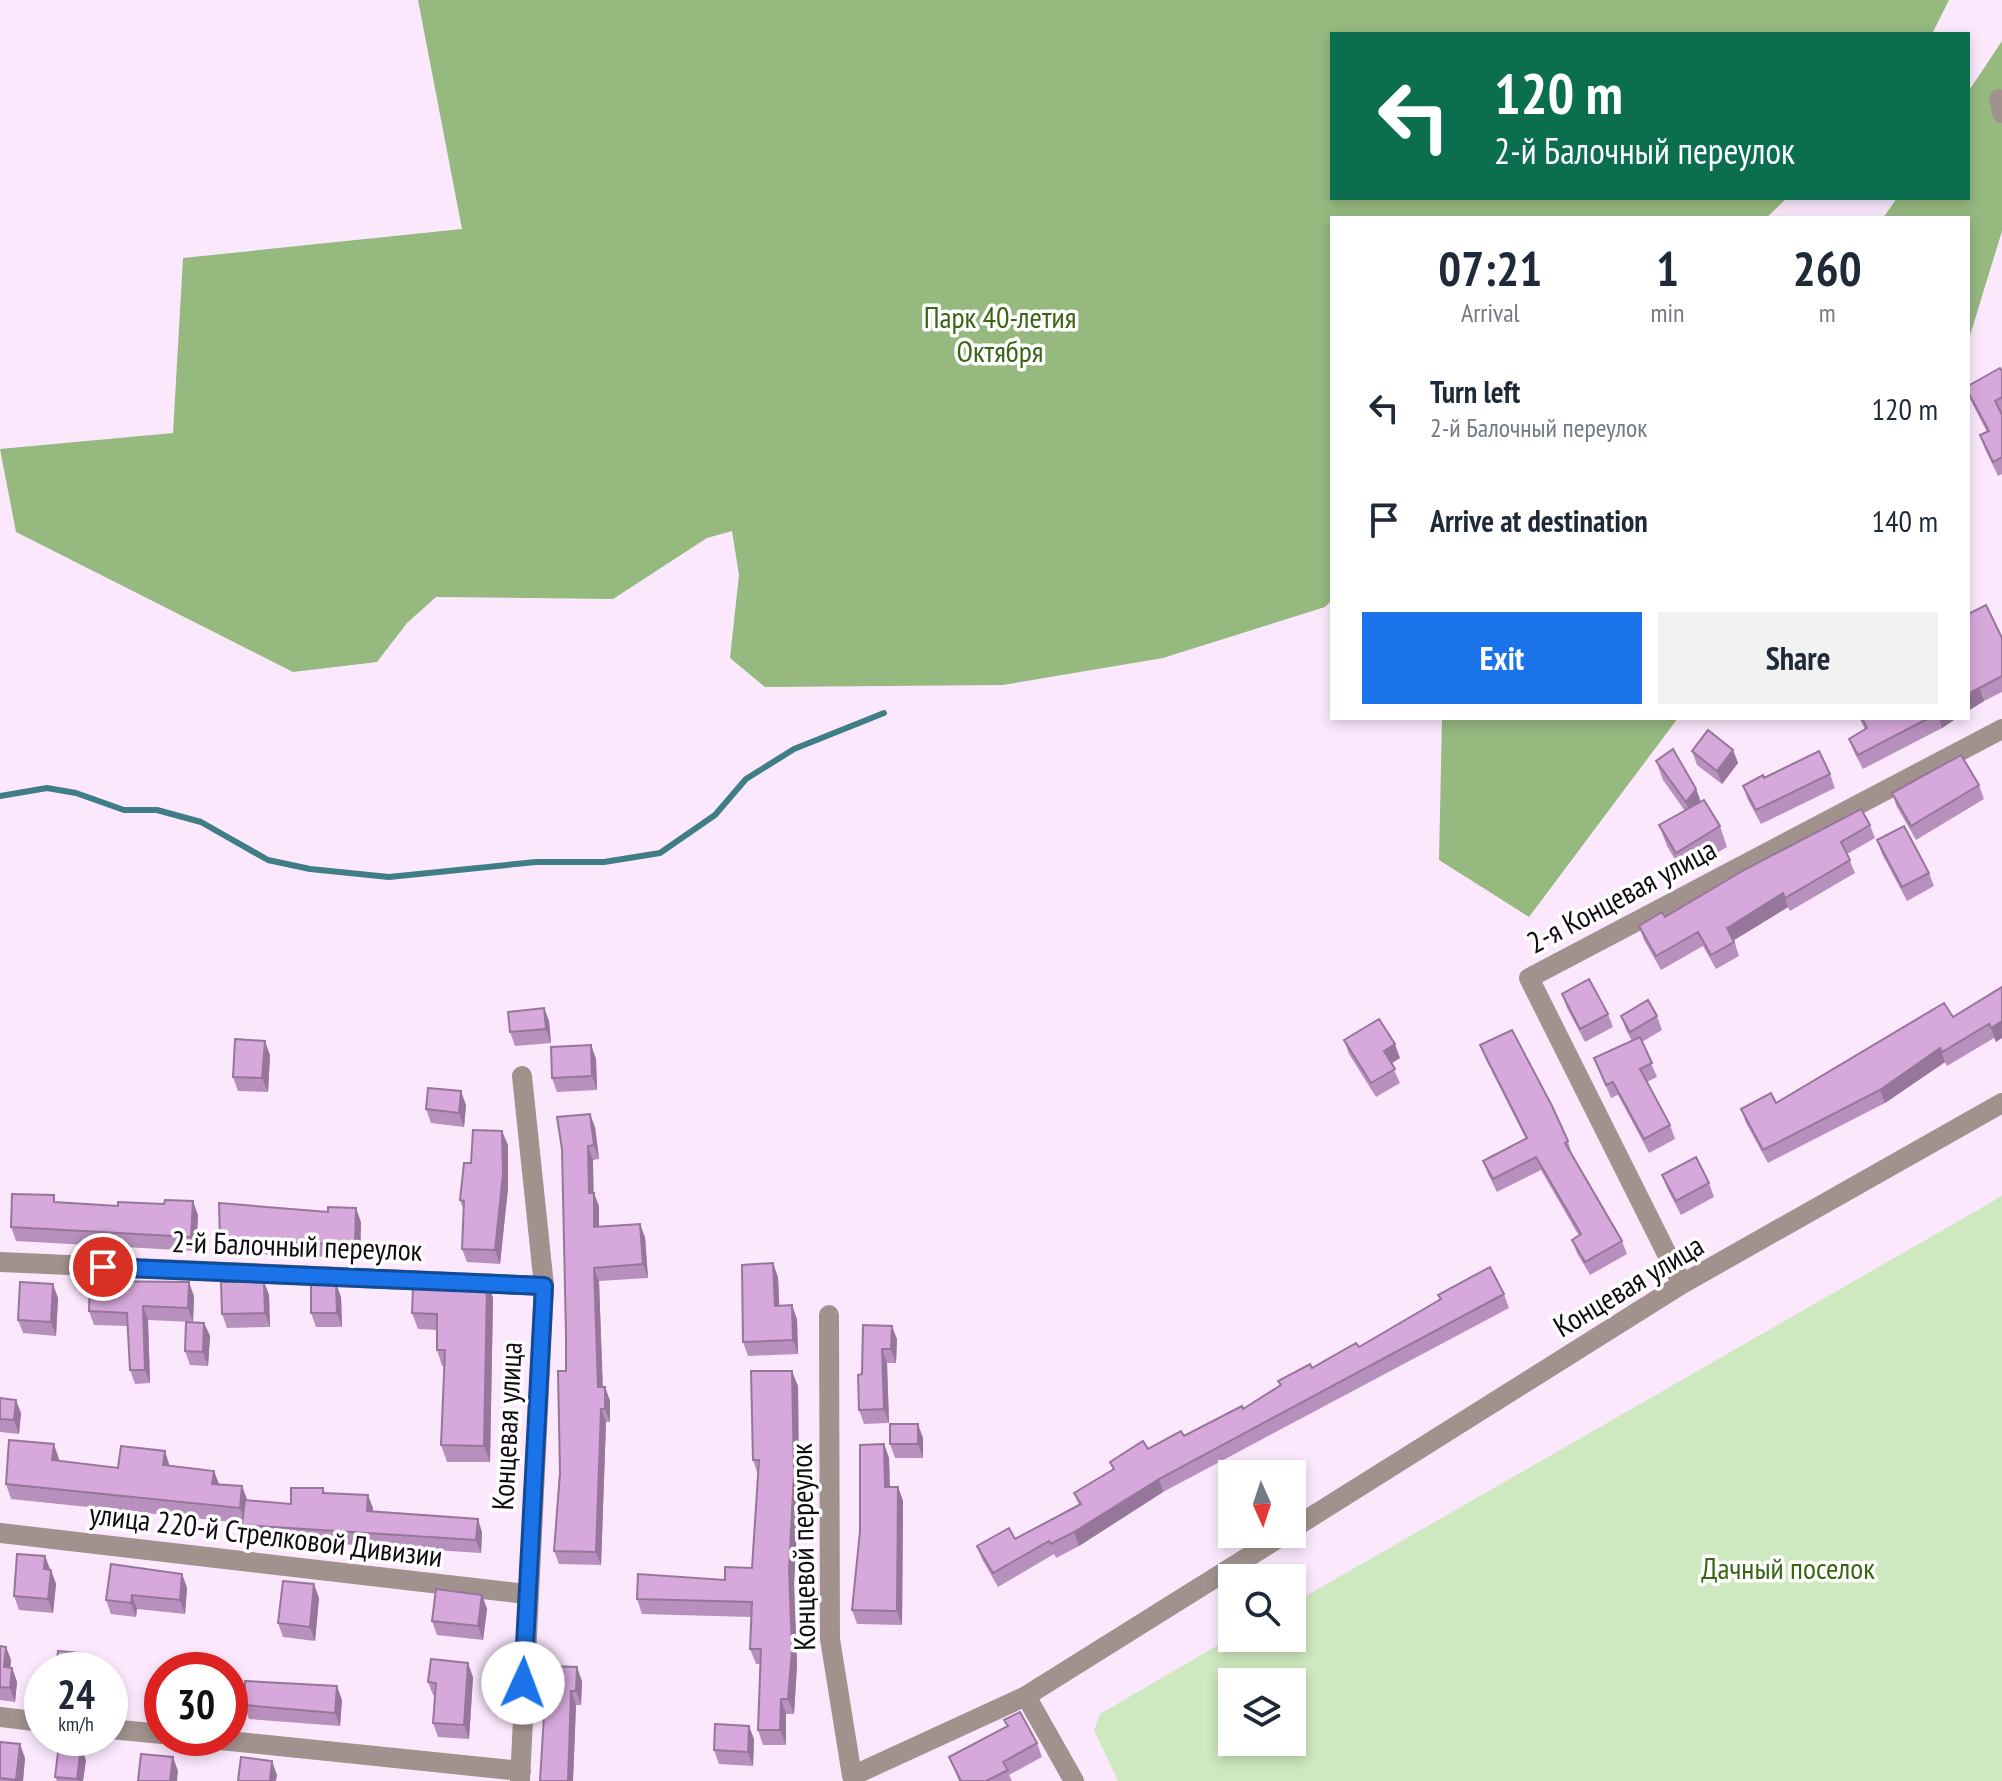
<!DOCTYPE html>
<html lang="en">
<head>
<meta charset="utf-8">
<style>
	body { margin:0; font-family:"PT Sans Narrow",sans-serif; background:#f2f2f3; color:#1f2937; height:100vh; display:flex; flex-direction:column; font-size:30px; white-space:nowrap }
	* { box-sizing:border-box; margin:0 }
	p { font-size:26px; color:#747a83 }
	.icon { flex:none; width:44px; height:44px; fill:none; stroke:currentColor; stroke-width:2; stroke-linecap:round; stroke-linejoin:round }
	.map { position:relative; flex:1; overflow:hidden }
	.drawer { position:absolute; left:1330px; top:216px; width:640px; height:504px; display:flex; flex-direction:column; background:#fff; border-radius:0px; box-shadow:0 4px 12px #0003 }
	.drawer>* { flex:none }
	.guide { position:absolute; left:1330px; top:32px; width:640px; height:168px; border-radius:0px; box-shadow:0 4px 12px #0003; background:#0b6e4f; color:#fff; overflow:hidden }
	.needle { width:52px; rotate:177deg }
	.fabs { position:absolute; left:1218px; top:1460px; display:grid; gap:16px }
	.fabs a { display:grid; place-items:center; width:88px; height:88px; border-radius:0px; background:#fff; box-shadow:0 4px 12px #0003; font-size:40px }
	.speed { position:absolute; left:24px; top:1652px; display:flex; gap:16px; font-size:40px; font-weight:700; text-align:center }
	.speed>* { display:grid; place-content:center; width:104px; height:104px; border-radius:50%; background:#fff; box-shadow:0 4px 12px #0003; line-height:1 }
	.speed small { font-size:20px; font-weight:400 }
	.speed .limit { border:12px solid #d22; background:#fff; color:#111 }
	.pin { position:absolute; display:grid; place-items:center; width:68px; height:68px; color:#fff; margin:-34px; border:4px solid #fff; border-radius:50%; box-shadow:0 2px 8px #0007 }
	.me { position:absolute; width:88px; margin:-44px; rotate:2deg; stroke-linejoin:round; filter:drop-shadow(0 0 6px #0008) }
	.turn { display:flex; align-items:center; gap:28px; height:168px; padding:0 32px; font-size:36px }
	.turn .icon { width:104px; height:104px; stroke-width:2.5 }
	.turn b { display:block; font-size:56px; line-height:68px }
	.eta { display:flex; justify-content:space-evenly; align-items:center; height:136px; text-align:center }
	.eta b { font-size:48px; font-weight:800; line-height:56px }
	.action { display:flex; gap:16px; margin-top:auto; padding:16px 32px }
	.action a { flex:1; height:92px; border-radius:0px; background:#1a73e8; color:#fff; font-size:32px; font-weight:800; line-height:92px; text-align:center }
	.action a+a { background:#f2f2f3; color:#1f2937 }
	ul { padding:0; list-style:none }
	li { display:flex; align-items:center; gap:24px; height:112px; padding:0 32px }
	li div { flex:1 }
	li b { display:block; font-size:30px }
	li em { font-style:normal }
	.map>svg:first-child { display:block }
	.green { fill:#cee8bf; fill-rule:evenodd }
	.forest { fill:#96b980 }
	.lines { fill:none; stroke-linecap:round; stroke-linejoin:round }
	.stream { stroke:#3f7e87; stroke-width:6 }
	.minor { stroke:#a2928e; stroke-width:20 }
	.wall { fill:#b890bd }
	.shaded-wall { fill:#96769a }
	.building { fill:#d6a8dc; stroke:#96769a; stroke-width:2 }
	.route-casing { stroke:#114b97; stroke-width:20 }
	.route { stroke:#1a73e8; stroke-width:14 }
	.labels { text-anchor:middle; dominant-baseline:central; stroke-width:7; stroke-linejoin:round; paint-order:stroke }
	.park-label { font-size:30px; fill:#3a6515; stroke:#fff }
	.street-label { font-size:30px; fill:#130b14; stroke:#fff }
</style>
</head>
<body>
<div class="map">
<svg width="2002" height="1781" viewBox="0 0 2002 1781">
	<rect width="100%" height="100%" fill="#fbe8fd"/>
	<path class="green" d="M2002,1196v585h-884l-24,-51 6,-16 132,-77 60,1v-34zM1232,1682h60v60h-60z"/>
	<path class="forest" d="M418,0h1531l-17,34h-600v164h455l-21,20h-434v382l-7,7 -162,51 -160,27 -238,2 -35,-29 9,-83 -7,-44 -25,7 -94,61 -177,-2 -29,26 -30,39 -84,10 -277,-140 -16,-83 173,-16 10,-175 279,-29z
		M2002,41v190l-34,111v-124h-85l14,-20h71v-106z
		M1442,718h236l-149,199 -90,-57z"/>
	<g class="lines">
		<path class="stream" d="M0,796l47,-8 29,5 48,17h33l44,12 67,38 42,9 79,8 147,-15h68l56,-9 55,-38 31,-36 48,-30 90,-36"/>
		<path class="minor" d="M1999,99l3,14
			M0,1262l544,24
			M1682,1284l-153,-306 473,-249
			M829,1315l1,324 22,137 174,-80 259,-162
			M1292,1529l390,-245 320,-181
			M0,1533l526,61
			M1026,1696l48,85
			M0,1717l42,5
			M110,1729l52,5
			M200,1738l321,33
			M520,1781l24,-495 -22,-210"/>
	</g>
	<path class="wall" d="M2002,371v103l-4,2 -13,-27 -5,-14 7,-3 -16,-31 -3,-7v-8z
		M2002,638v54l-18,9 -16,10z
		M1859,718h98l-15,10 -79,41 -9,-17 -5,-13 16,-10z
		M1733,750l5,13 -16,21 -25,-19 -5,-14z
		M1656,761l40,28 5,13 19,24 7,21 -44,26 -16,-27 -8,-21 26,-14 -22,-31z
		M1830,774l5,14 -74,36 -13,-24 -5,-14 21,-8z
		M1979,785l5,14 -68,41 -19,-33 -5,-14z
		M1870,825l5,13 -28,16 8,19 -65,38 -2,-4 -54,33 5,16 -23,13 -13,-23 -42,24 -17,-30 -5,-14 26,-9z
		M1877,840l52,33 5,13 -27,15 -25,-47z
		M2002,987l-6,55 -2,-4 -47,28 -2,-4 -60,41 -117,60 -22,-40 -5,-14 35,-6 177,-86z
		M1562,994l46,20 5,13 -28,15 -18,-34z
		M544,1008l5,13 2,22 -36,3 -5,-14z
		M1621,1016h36l5,14 -20,12 15,35 -10,5 23,43 5,14 -26,14 -31,-58 -7,3 -17,-40 38,-17 -6,-11z
		M1344,1040l56,18 -9,5 9,20 -24,14 -27,-43z
		M591,1045l5,14 1,31 -40,2 -5,-14z
		M1480,1045l88,96 4,14 50,86 5,13 -37,21 -13,-22 -5,-13 7,-4 -38,-66 -44,22 -9,-18 -5,-13 43,-22 -41,-81z
		M270,1055l-2,37 -30,-1 -5,-14z
		M466,1105l-2,22 -33,-4 -5,-14z
		M595,1127l4,32 -6,1v33l6,13v21l46,10 3,41 -49,3 4,106h2l5,14v21h-4l-5,143 -42,-1 -5,-13 12,-180v-37l-4,-185z
		M508,1145v43l-8,76 -33,-2 -5,-13 2,-38 -4,-11 11,-37z
		M1662,1175l47,8 5,14 -33,18 -14,-27z
		M328,1212l33,10 -1,36 -135,-5 -5,-14z
		M198,1215l-2,36 -180,-10 -5,-14z
		M778,1277l1,29 18,13 1,35 -50,2 -5,-14z
		M264,1282l5,13 1,32 -43,1 -5,-14z
		M487,1282l6,16 -3,164h-43l-6,-17 3,-79h-2l-5,-16v-20l-19,-1 -6,-16 36,-23z
		M1504,1294l5,14 -346,184 -84,54 -23,12 -2,-4 -56,33 -16,-28 -5,-13 38,-7 64,-34 -5,-12 39,-23 -3,-8 74,-26 59,-27 37,-23 -2,-5 34,-13 47,-21 81,-47 -2,-5z
		M194,1296l-1,26 -45,-2 2,63 -15,1 -5,-14 -2,-44 -34,-1 -5,-14z
		M341,1297l1,30h-26l-5,-14z
		M58,1298l-2,38 -33,-3 -5,-13z
		M204,1323l6,13 -2,30 -18,-1 -5,-14z
		M863,1325l34,14 -1,24h-9l2,60 -25,1 -5,-14 3,-36z
		M798,1386l1,102 -5,96 3,81 -3,49h-8v31h-23l-5,-15 2,-66h-4l-6,-15 1,-32 -109,-3 -5,-15 88,-19 27,-12 6,-93 -5,-15z
		M0,1398l21,15 -2,21 -19,-2z
		M923,1438v20h-28l-5,-14z
		M884,1444l5,14 1,29h8l5,14 -1,124 -45,-1 -5,-14z
		M59,1459v2l59,7 52,-3 44,6 5,13 23,2 5,14 44,4 32,-16 2,5 43,2 4,16 110,21 -1,21 -235,-15 -4,-15 -231,-24 -5,-15z
		M45,1556l11,28 -3,29 -34,-3 -5,-14z
		M182,1574l5,14 -2,26 -48,-5 -1,8 -25,-3 -5,-14z
		M482,1595l5,14 -4,31 -46,-5 -5,-14z
		M319,1598l-4,43 -32,-4 -5,-14z
		M0,1646l6,1 5,13 -1,8h2l5,14 -2,20 -15,-2z
		M547,1666l35,15 -1,24h-5l-3,76z
		M473,1677l-4,62 -31,-2 -5,-14 2,-27 -2,-1 -5,-13z
		M342,1700l-2,26 -91,-7 -5,-14z
		M1004,1720l33,23 5,14 -33,18 3,6h-53l-10,-24 58,-30z
		M754,1739l-1,27 -34,-2 -5,-14z
		M0,1742l25,16 -2,23h-23z
		M86,1760l-3,21h-26l-2,-4z"/>
	<path class="shaded-wall" d="M1979,687l5,14 -16,10v-17z
		M1939,718h18l-15,10z
		M1733,750l5,13 -16,21 -5,-13z
		M1696,789l7,19 -10,14 -7,-20z
		M1783,893l5,14 -57,35 -4,-14z
		M544,1008l5,13 2,22 -5,-14z
		M2002,1021v17l-6,4 -5,-14z
		M265,1041l5,14 -2,37 -6,-14z
		M1395,1044l5,14 -11,7 -5,-14z
		M591,1045l5,14 1,31 -5,-14z
		M1940,1048l5,14 -60,41 -5,-13z
		M461,1091l5,14 -2,22 -5,-14z
		M590,1114l5,13 4,32 -5,-14z
		M502,1131l6,14v43l-8,76 -5,-14z
		M588,1146l5,14 1,46 -5,-13z
		M594,1193l5,13v35l-5,-14z
		M193,1201l5,14 -2,36 -5,-14z
		M356,1208l5,14 -1,36 -5,-13z
		M640,1224l5,13 3,41 -5,-14z
		M773,1263l5,14 2,43 -5,-14z
		M594,1268l5,13 4,119 -5,-13z
		M189,1282l5,14 -1,26 -5,-14z
		M264,1282l5,13 1,32 -5,-14z
		M487,1282l6,16 -3,164 -6,-16z
		M336,1283l5,14 1,30 -5,-14z
		M53,1284l5,14 -2,38 -5,-14z
		M792,1305l5,14 1,35 -5,-14z
		M143,1306l5,14 2,63 -5,-13z
		M204,1323l6,13 -2,30 -5,-14z
		M892,1326l5,13 -1,24 -5,-14z
		M882,1349l5,14 2,60 -5,-14z
		M792,1371l6,15 1,102 -5,96 3,81 -3,49 -6,-15z
		M605,1387l5,14v21l-5,-13z
		M16,1400l5,13 -2,21 -5,-14z
		M601,1409l5,13 -5,143 -5,-13z
		M918,1424l5,14v20l-5,-14z
		M54,1444l5,15 -1,17 -6,-16z
		M884,1444l5,14 1,43 -5,-14z
		M165,1451l5,16 -7,-2z
		M214,1471l6,16 -8,-3z
		M1159,1479l4,13 -84,54 -5,-14z
		M242,1486l6,16 -2,22 -6,-16z
		M898,1487l5,14 -1,124 -5,-14z
		M368,1495l5,13 -1,16 -5,-13z
		M478,1519l4,13 -1,21 -5,-13z
		M45,1556l5,14 -6,-1z
		M51,1570l5,14 -3,29 -5,-14z
		M182,1574l5,14 -2,26 -5,-14z
		M314,1584l5,14 -4,43 -5,-14z
		M132,1595l5,14 -1,8 -5,-14z
		M482,1595l5,14 -4,31 -5,-14z
		M6,1647l5,13 -2,21 -5,-14z
		M80,1653l5,13 -6,-1z
		M468,1663l5,14 -4,62 -5,-14z
		M577,1667l5,14 -1,24 -5,-14z
		M12,1668l5,14 -2,20 -5,-14z
		M337,1686l5,14 -2,26 -5,-13z
		M571,1691l5,14 -3,76h-5z
		M781,1699l5,15v31l-6,-15z
		M749,1726l5,13 -1,27 -5,-14z
		M20,1744l5,14 -2,23h-6z
		M81,1746l5,14 -3,21h-5l-1,-2z
		M173,1757l5,14 -1,10h-7z
		M272,1761l5,14 -1,6h-6z"/>
	<path class="building" d="M2000,368l2,3v26l-7,4 7,14v42l-9,5 -13,-27 9,-4 -21,-39v-6z
		M1986,605l16,33v38l-34,18v-80z
		M1862,718h67l-71,37 -9,-16 18,-11z
		M1708,730l25,20 -16,21 -25,-20z
		M1673,749l23,40 -10,13 -30,-41z
		M1819,751l11,23 -74,36 -13,-24 20,-11 1,3z
		M1961,755l18,30 -68,41 -19,-33z
		M1704,800l16,26 -44,27 -17,-28z
		M1861,809l9,16 -29,17 9,18 -65,38 -2,-5 -56,35 7,14 -23,13 -13,-23 -42,24 -17,-30 23,-14 3,5 79,-47z
		M1904,826l25,47 -27,14 -25,-47z
		M1589,979l19,35 -28,15 -18,-35z
		M2002,987v34l-11,7 -2,-4 -47,28 -2,-4 -60,42 -117,60 -22,-41 30,-16 5,10 168,-100 9,14z
		M1648,1000l9,16 -27,16 -9,-16z
		M544,1008l2,21 -36,3 -2,-20z
		M1379,1019l16,25 -11,7 11,18 -24,14 -27,-43z
		M1512,1030l40,76 16,35 -3,2 57,98 -37,21 -13,-22 9,-6 -45,-77 -43,22 -10,-18 44,-23 -47,-93z
		M1640,1037l12,26 -12,6 30,56 -26,14 -31,-57 -7,3 -12,-27z
		M235,1039l30,2 -3,37 -29,-1z
		M591,1045l1,31 -40,2 -1,-31z
		M428,1088l33,3 -2,22 -33,-4z
		M590,1114l4,31 -6,1 1,47h5v34l46,-3 3,40 -49,4 4,119h7v22h-4l-5,143 -42,-1 6,-78 -2,-102h8v-37l-4,-185 -5,-32z
		M473,1130l29,1 1,43 -8,76 -33,-1 2,-48 -4,-1 4,-37h7z
		M1696,1157l13,26 -33,18 -14,-26z
		M12,1194l42,1v7l64,4v-4l46,2 1,-4 28,1 -2,36 -180,-10z
		M219,1203l109,9v-5l28,1 -1,37 -135,-6z
		M773,1263l2,43 17,-1 1,35 -50,2 -1,-77z
		M1490,1267l14,27 -345,185 -85,53 -23,12 -2,-3 -56,32 -16,-27 32,-18 6,11 66,-35 -7,-11 40,-24 -4,-7 33,-21 5,8 33,-18 3,5 58,-30 1,3 38,-24 -3,-4 32,-17 2,4 44,-25 3,4 82,-48 -3,-4z
		M448,1280l39,2 -3,164 -43,-1 4,-95h-8v-36l-25,-1 1,-25 35,2z
		M90,1281l99,1 -1,26 -45,-2 2,64h-15l-3,-57 -38,-2z
		M20,1282l33,2 -2,38 -33,-2z
		M221,1282h43l1,31 -43,1z
		M311,1283h25l1,30h-26z
		M186,1322l18,1 -1,29 -18,-1z
		M863,1325l29,1 -1,23h-9l2,60 -25,1 -1,-35 4,-1z
		M751,1371h41l2,102 -5,96 3,81 -4,49h-7l-1,31h-22l3,-81h-11l2,-47 -115,-3 1,-25 87,6v-13l27,1 7,-108h-6z
		M0,1398l16,2 -2,20 -14,-1z
		M890,1424h28v20h-28z
		M9,1440l45,4 -2,16 66,8 3,-22 44,5 -2,14 51,6 -2,13 30,2 -2,22 -234,-24z
		M884,1444l1,43h13l-1,124 -45,-1 8,-79v-86z
		M291,1488h32v5l45,2 -1,16 111,8 -2,21 -234,-15 3,-25 46,4z
		M17,1554l28,2 -1,13 7,1 -3,29 -34,-3z
		M111,1564l71,10 -2,26 -48,-5 -1,8 -25,-3z
		M283,1581l31,3 -4,43 -32,-4z
		M436,1589l46,6 -4,31 -46,-5z
		M0,1646l6,1 -2,20 8,1 -2,20 -10,-1z
		M58,1651l22,2 -1,12 13,1 -1,4h-35z
		M431,1659l37,4 -4,62 -31,-2 3,-40 -8,-1z
		M547,1666l30,1 -1,24h-5l-3,90h-28z
		M245,1681l92,5 -2,27 -91,-8z
		M1020,1712l17,31 -34,19 5,8 -22,11h-25l-12,-24 59,-31 -4,-6z
		M715,1724l34,2 -1,26 -34,-2z
		M0,1742l20,2 -4,36 -16,-2z
		M59,1744l22,2 -4,33 -22,-2z
		M141,1754l32,3 -3,24h-32z
		M241,1757l31,4 -2,20h-32z"/>
	<g class="lines">
		<g class="route-casing">
			<path id="route" d="M103,1267l441,19 -21,397"/>
		</g>
		<use href="#route" class="route"/>
	</g>
	<g class="labels">
		<g class="park-label">
			<text x="1000" y="316">Парк 40-летия<tspan x="1000" dy="34">Октября</tspan></text>
			<text x="1788" y="1567">Дачный поселок</text>
		</g>
		<g class="street-label">
			<text transform="translate(1621 895) rotate(-28)">2-я Концевая улица</text>
			<text transform="translate(297 1245) rotate(2)">2-й Балочный переулок</text>
			<text transform="translate(1628 1285) rotate(-31)">Концевая улица</text>
			<text transform="translate(506 1426) rotate(-87)">Концевая улица</text>
			<text transform="translate(266 1534) rotate(7)">улица 220-й Стрелковой Дивизии</text>
			<text transform="translate(802 1547) rotate(-91)">Концевой переулок</text>
		</g>
	</g>
</svg>
<div class="fabs">
<a><svg class="needle" viewBox="-14 -14 28 28"><path d="M0-13l5 13h-10z" fill="#e53935"/><path d="M0 13l5-13h-10z" fill="#747a83"/></svg></a>
<a><svg class="icon" aria-label="search" viewBox="0 0 24 24"><circle cx="10" cy="10" r="6"/><path d="M15 15l6 6"/></svg></a>
<a><svg class="icon" aria-label="layers" viewBox="0 0 24 24"><path d="M12 4l9 5-9 5-9-5zM3 14l9 5 9-5"/></svg></a>
</div>
<div class="speed"><div>24<small>km/h</small></div><div class="limit">30</div></div>
<div class="pin" style="left:103px;top:1267px;background:#d93025"><svg class="icon" aria-label="arrive" viewBox="0 0 24 24"><path d="M6 21V4h12l-3 4 3 4H6"/></svg></div>
<svg class="me" style="left:523px;top:1683px" viewBox="-20 -20 40 40"><circle r="19" fill="#fff"/><path d="M0-13L10 11 0 6-10 11z" fill="#1a73e8"/></svg>
<div class="guide">
<div class="turn"><svg class="icon" aria-label="left" viewBox="0 0 24 24"><path d="M17 20v-9H6M10 6l-5 5 5 5"/></svg><div><b>120 m</b>2-й Балочный переулок</div></div>
</div>
<section class="drawer">
<div class="eta">
<div><b>07:21</b><p>Arrival</p></div>
<div><b>1</b><p>min</p></div>
<div><b>260</b><p>m</p></div>
</div>
<ul>
<li><svg class="icon" aria-label="left" viewBox="0 0 24 24"><path d="M17 20v-9H6M10 6l-5 5 5 5"/></svg><div><b>Turn left</b><p>2-й Балочный переулок</p></div><em>120 m</em></li>
<li><svg class="icon" aria-label="arrive" viewBox="0 0 24 24"><path d="M6 21V4h12l-3 4 3 4H6"/></svg><div><b>Arrive at destination</b></div><em>140 m</em></li>
</ul>
<div class="action"><a>Exit</a><a>Share</a></div>
</section>
</div>
</body>
</html>
